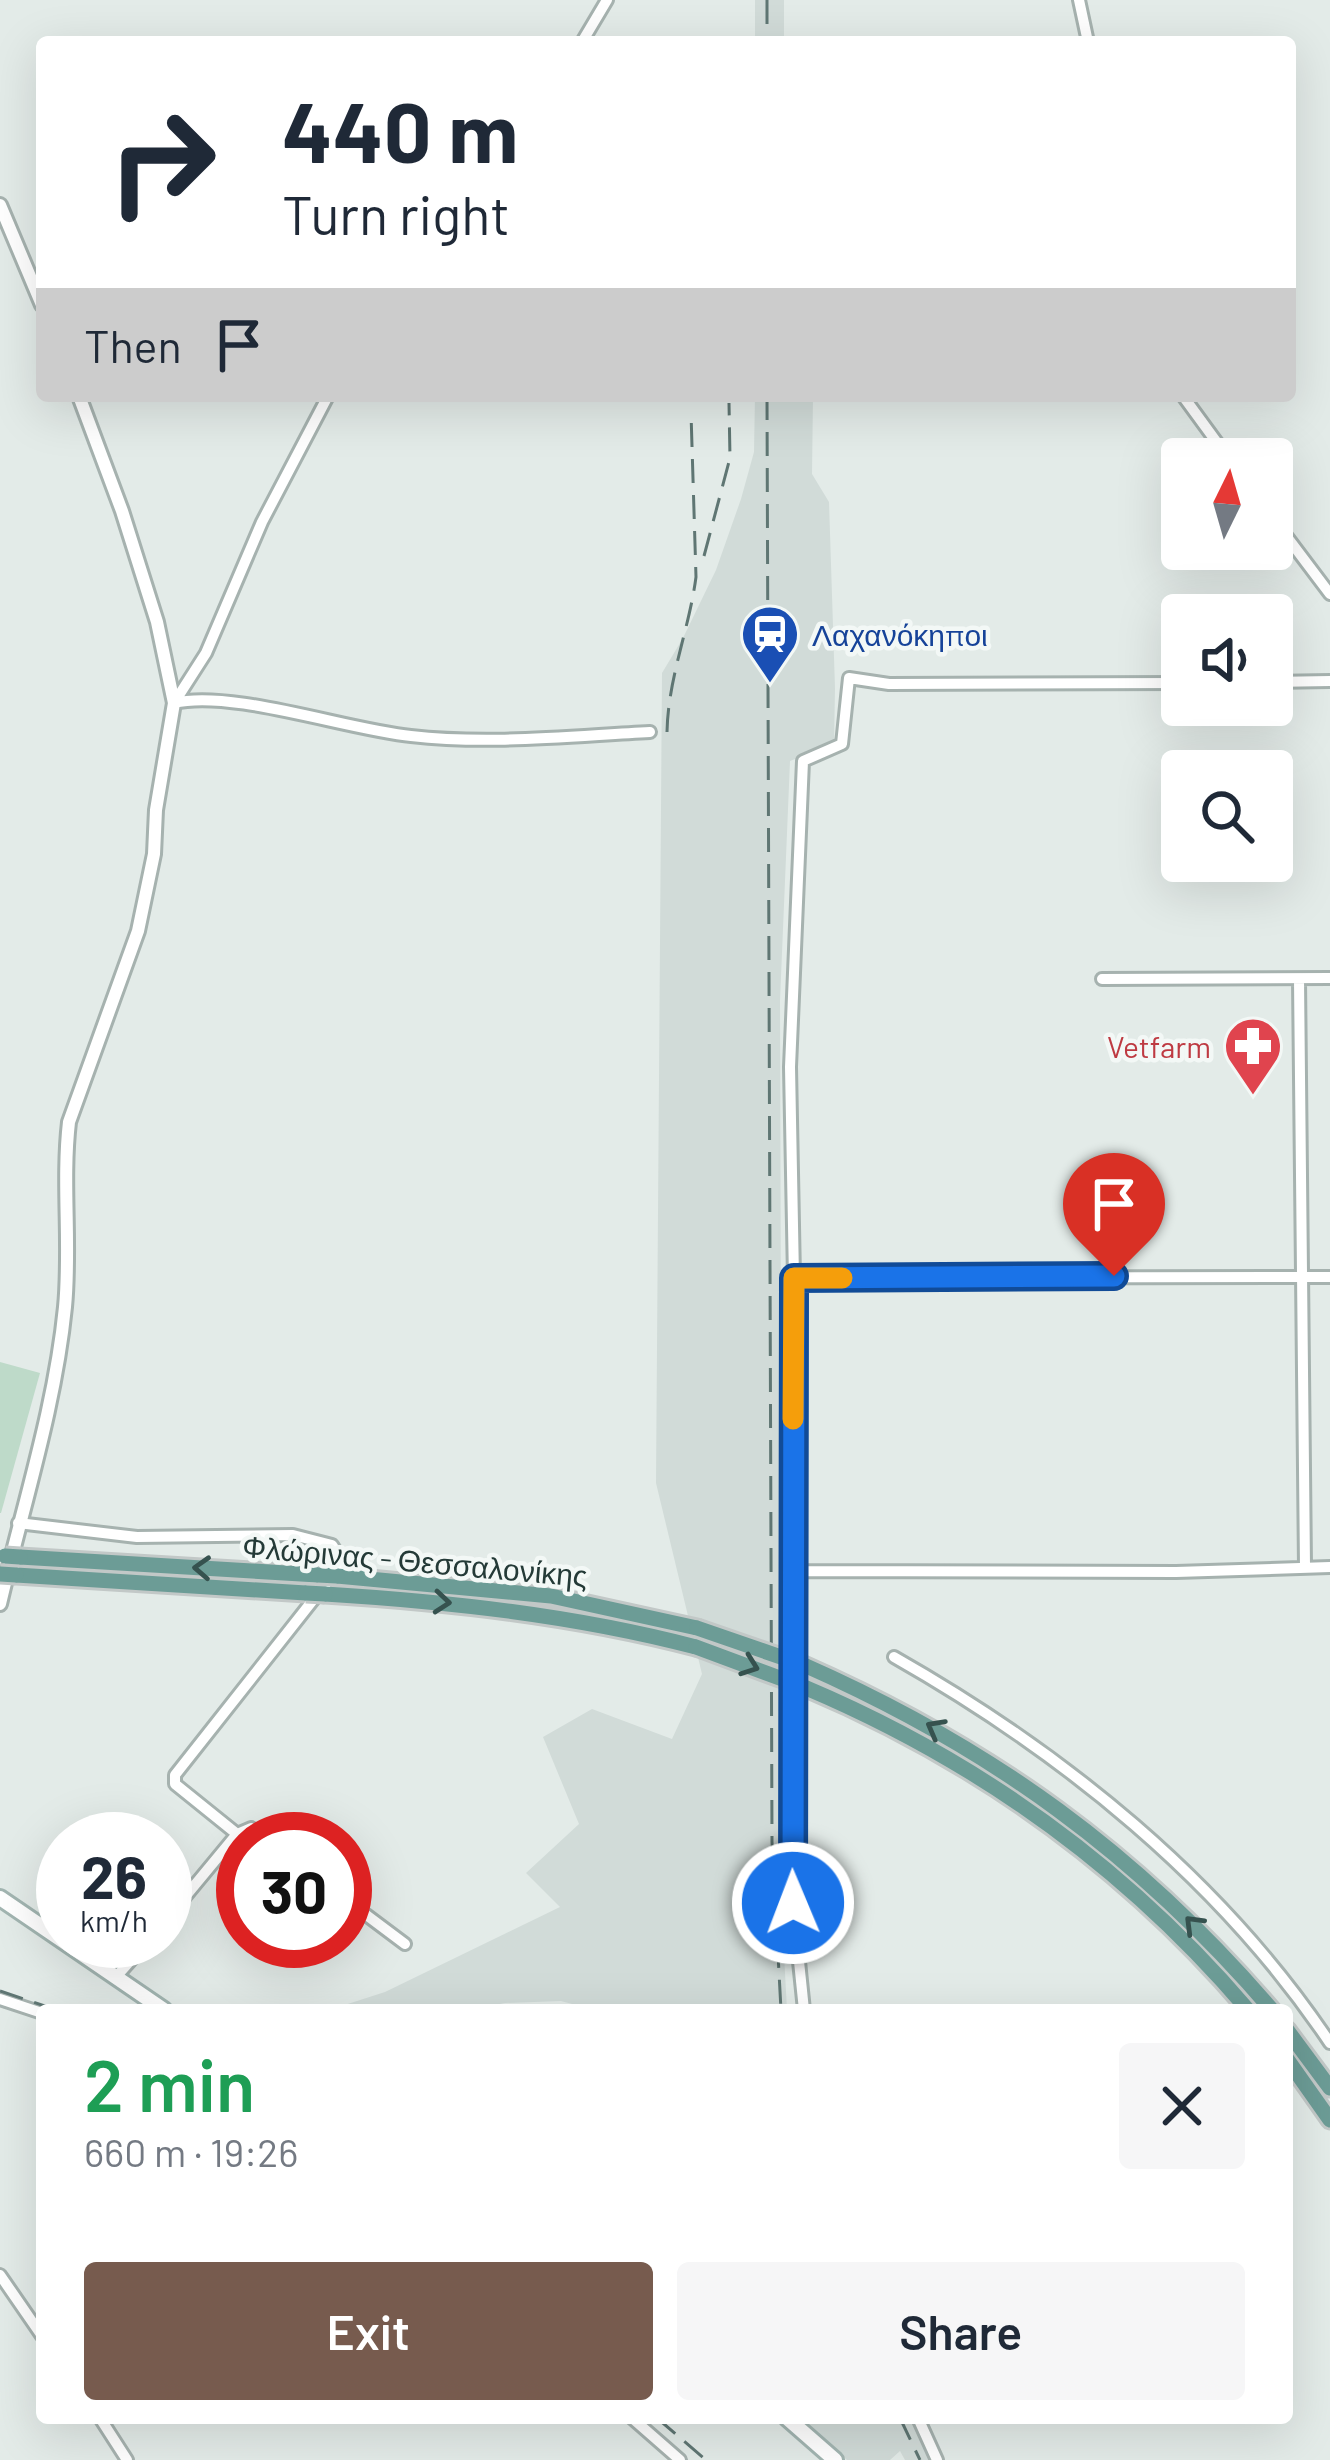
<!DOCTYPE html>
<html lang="en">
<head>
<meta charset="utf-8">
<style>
	body { margin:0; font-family:Barlow,sans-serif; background:#f6f6f7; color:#1f2937; height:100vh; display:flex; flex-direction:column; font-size:45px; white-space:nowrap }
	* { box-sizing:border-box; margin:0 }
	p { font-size:39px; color:#747a83 }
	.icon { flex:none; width:66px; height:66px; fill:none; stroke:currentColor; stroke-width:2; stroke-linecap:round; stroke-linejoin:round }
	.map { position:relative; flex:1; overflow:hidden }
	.drawer { position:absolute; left:36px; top:2004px; width:1257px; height:420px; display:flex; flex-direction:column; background:#fff; border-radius:12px; box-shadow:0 12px 48px #0002 }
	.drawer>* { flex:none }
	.hud { position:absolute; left:36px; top:36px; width:1260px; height:366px; border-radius:12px; box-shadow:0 12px 48px #0002; background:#fff; color:#1f2937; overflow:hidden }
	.needle { width:78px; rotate:5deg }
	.fabs { position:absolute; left:1161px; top:438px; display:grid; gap:24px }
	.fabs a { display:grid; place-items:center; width:132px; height:132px; border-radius:12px; background:#fff; box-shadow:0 12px 48px #0002; font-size:60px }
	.speed { position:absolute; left:36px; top:1812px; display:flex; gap:24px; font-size:60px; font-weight:700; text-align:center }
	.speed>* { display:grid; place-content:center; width:156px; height:156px; border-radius:50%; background:#fff; box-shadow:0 12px 48px #0002; line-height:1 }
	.speed small { font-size:30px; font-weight:400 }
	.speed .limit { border:18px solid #d22; background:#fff; color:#111 }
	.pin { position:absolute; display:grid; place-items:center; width:102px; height:102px; color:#fff; margin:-123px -51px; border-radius:50% 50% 50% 0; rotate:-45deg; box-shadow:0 0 12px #0007 }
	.pin .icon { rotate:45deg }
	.me { position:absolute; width:132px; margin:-66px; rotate:359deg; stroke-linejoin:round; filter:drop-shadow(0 0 9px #0008) }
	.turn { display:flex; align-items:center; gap:42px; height:252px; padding:0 48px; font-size:54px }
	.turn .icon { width:156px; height:156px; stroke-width:2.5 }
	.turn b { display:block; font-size:84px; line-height:102px }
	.then { display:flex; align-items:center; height:114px; padding:0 48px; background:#0003; gap:24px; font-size:45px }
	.round { display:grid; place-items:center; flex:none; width:126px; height:126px; border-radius:12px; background:#f6f6f7 }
	.head { display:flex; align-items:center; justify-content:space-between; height:204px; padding:0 48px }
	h1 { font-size:72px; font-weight:600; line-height:90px; color:#1e9e55 }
	.action { display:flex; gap:24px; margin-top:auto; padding:24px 48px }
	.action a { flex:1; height:138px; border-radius:12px; background:#775b4e; color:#fff; font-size:48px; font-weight:600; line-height:138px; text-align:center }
	.action a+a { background:#f6f6f7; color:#1f2937 }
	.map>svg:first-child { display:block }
	.built { fill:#d1dbd8 }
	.green { fill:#bedac9 }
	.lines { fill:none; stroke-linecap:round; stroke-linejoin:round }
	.minor-casing { stroke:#a6b2af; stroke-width:16 }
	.tertiary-casing { stroke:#a6b2af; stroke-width:18 }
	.secondary-casing { stroke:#a2b5b1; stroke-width:20 }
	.primary-casing { stroke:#c2c8c7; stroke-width:21 }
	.minor { stroke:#fff; stroke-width:10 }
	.tertiary { stroke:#fff; stroke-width:12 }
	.secondary { stroke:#fff; stroke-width:14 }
	.primary { stroke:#6c9c96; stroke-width:15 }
	.rail { stroke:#5f7673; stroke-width:3; stroke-dasharray:24 12; stroke-linecap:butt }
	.primary-bridge-casing { stroke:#c2c8c7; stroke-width:21; stroke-linecap:butt }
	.primary-bridge { stroke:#6c9c96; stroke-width:15 }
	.oneway { stroke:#36524f }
	.route-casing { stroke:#114b97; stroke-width:30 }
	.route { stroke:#1a73e8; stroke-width:21 }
	.slow { stroke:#f59e0b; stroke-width:21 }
	.labels { text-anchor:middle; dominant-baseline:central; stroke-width:9; stroke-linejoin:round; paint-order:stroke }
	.transit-label { font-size:30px; fill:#164399; stroke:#f3f8f6; text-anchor:start }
	.health-label { font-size:30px; fill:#be3a42; stroke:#f3f8f6; text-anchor:end }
	.street-label { font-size:30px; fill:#243a37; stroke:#f3f8f6 }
</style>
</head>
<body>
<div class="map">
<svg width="1330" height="2460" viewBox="0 0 1330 2460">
	<rect width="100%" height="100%" fill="#e3ebe8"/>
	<path class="built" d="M755,0h29v42h-29z
		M755,396h58l-1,78 17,28 6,186 -1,56 -44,17 -10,240 1,347 6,1v13l-6,2 1,437 -4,41 9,168h-193l-33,-9 -56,2 -36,7h-140l56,-18 175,-85 -34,-34 53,-49 -36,-87 49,-28 80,30 30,-65 -46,-191 6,-810 21,-35 33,-68 25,-71 13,-47z
		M798,2418h113l18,42h-24l-5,-9 -10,9h-43z"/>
	<path class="green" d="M0,1362l40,11 -39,140h-1z"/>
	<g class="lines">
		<g class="minor-casing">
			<path id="minor" d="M1079,0l9,42
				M582,42l25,-42
				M1183,396l46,63
				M1272,517l58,77
				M1272,682l58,-1
				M174,703c57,-14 174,27 237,33 79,9 160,0 239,-4
				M174,703l32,-50 56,-131 66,-126
				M1102,979l228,-1
				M1299,979l6,588
				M794,1278l536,-1
				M18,1523l119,14 156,-2 39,10 11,17 -168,213v9l62,50
				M791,1571l385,1 154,-5
				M894,1657c169,96 327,223 436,386
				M345,1899l60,45
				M165,1921l72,-87 14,-6 16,11
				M116,1977l32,-36
				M0,1999l42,14
				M804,2010l-11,-107 -2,-87 3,-538 -4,-211 13,-306 39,-17 7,-66 40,6 293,-1
				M0,2275l42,61
				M100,2418l27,42
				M632,2418l48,42
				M918,2418l19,42"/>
		</g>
		<g class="tertiary-casing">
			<path id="tertiary" d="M0,205l42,100
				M0,1604c23,-99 55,-196 65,-297 6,-62 -3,-124 4,-185l69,-191 16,-77 2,-44 18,-107 -17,-81 -35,-111 -43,-115"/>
		</g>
		<g class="secondary-casing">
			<path id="secondary" d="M0,1898l63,43
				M63,1941l101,69
				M787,2418l48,42"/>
		</g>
		<g class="primary-casing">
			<path id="primary" d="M20,1557l298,18
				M16,1575l290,18
				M337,1576l214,20 146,32
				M325,1594c126,8 248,21 371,53
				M804,1665c188,83 334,189 468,345
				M804,1687c173,73 322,180 444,323
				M1287,2030l43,58
				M1287,2059l43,61"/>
		</g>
		<use href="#minor" class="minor"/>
		<use href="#tertiary" class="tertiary"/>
		<use href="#secondary" class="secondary"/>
		<use href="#primary" class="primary"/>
		<path class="rail" d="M767,0v42
			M767,396l5,1446 9,168
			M704,556l26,-98 -1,-55
			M667,732c1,-54 22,-102 29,-155l-5,-164
			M0,1991l57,19
			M657,2418l49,42
			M900,2418l20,42"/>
		<g class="primary-bridge-casing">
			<path id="primary-bridge" d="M5,1556l15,1
				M0,1574l16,1
				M318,1575l19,1
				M306,1593l19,1
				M697,1628l107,37
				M696,1647l108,40"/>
		</g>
		<use href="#primary-bridge" class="primary-bridge"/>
	</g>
	<defs><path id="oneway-chevron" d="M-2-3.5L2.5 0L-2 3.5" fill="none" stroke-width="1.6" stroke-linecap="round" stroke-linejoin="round" transform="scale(3)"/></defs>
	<g class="oneway">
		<use href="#oneway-chevron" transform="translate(202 1568) rotate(-177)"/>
		<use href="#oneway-chevron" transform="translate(442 1602) rotate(5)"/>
		<use href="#oneway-chevron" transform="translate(750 1666) rotate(20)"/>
		<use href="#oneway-chevron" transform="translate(935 1728) rotate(-151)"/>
		<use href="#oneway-chevron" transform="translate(1193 1924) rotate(-135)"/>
	</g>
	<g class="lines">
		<g class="route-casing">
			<path id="route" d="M793,1903l1,-625 320,-2"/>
		</g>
		<use href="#route" class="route"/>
		<path class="slow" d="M793,1419l1,-141h48"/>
	</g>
	<defs>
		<g id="station-pin" transform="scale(3)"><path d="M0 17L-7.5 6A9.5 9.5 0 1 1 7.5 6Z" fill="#1a4fb4" stroke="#f3f8f6"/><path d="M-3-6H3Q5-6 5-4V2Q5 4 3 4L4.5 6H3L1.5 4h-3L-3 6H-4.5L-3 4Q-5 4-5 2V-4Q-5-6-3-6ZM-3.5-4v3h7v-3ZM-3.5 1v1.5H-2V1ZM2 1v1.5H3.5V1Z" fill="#fff"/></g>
		<g id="pharmacy-pin" transform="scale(3)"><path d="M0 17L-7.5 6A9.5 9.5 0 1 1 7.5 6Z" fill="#e0444e" stroke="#f3f8f6"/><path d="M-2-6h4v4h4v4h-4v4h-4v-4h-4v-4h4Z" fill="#fff"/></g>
	</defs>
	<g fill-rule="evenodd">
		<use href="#station-pin" x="770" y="634"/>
		<use href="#pharmacy-pin" x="1253" y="1046"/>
	</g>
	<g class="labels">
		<g class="transit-label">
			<text x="812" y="634">Λαχανόκηποι</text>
		</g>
		<g class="health-label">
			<text x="1211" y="1046">Vetfarm</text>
		</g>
		<g class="street-label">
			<text transform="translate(415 1560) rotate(5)">Φλώρινας - Θεσσαλονίκης</text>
		</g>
	</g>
</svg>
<div class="fabs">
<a><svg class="needle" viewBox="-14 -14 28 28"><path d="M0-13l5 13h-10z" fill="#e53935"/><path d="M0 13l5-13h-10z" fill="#747a83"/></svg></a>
<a><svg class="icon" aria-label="sound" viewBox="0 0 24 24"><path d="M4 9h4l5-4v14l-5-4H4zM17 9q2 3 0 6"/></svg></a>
<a><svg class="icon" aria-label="search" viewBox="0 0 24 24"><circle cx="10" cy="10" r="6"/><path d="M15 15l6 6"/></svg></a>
</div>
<div class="speed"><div>26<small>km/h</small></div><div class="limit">30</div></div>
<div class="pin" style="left:1114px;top:1276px;background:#d93025"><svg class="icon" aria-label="arrive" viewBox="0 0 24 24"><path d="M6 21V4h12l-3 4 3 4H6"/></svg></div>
<svg class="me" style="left:793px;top:1903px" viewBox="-20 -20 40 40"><circle r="17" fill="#1a73e8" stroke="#fff" stroke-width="3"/><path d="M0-11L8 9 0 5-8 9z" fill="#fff"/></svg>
<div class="hud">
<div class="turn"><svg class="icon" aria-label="right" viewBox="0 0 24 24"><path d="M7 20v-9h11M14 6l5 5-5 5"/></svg><div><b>440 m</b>Turn right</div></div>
<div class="then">Then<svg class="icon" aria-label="arrive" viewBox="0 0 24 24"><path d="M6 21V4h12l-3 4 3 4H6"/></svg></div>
</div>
<section class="drawer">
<div class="head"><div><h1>2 min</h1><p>660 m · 19:26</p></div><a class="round"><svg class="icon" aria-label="close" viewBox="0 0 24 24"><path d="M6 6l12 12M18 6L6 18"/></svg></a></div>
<div class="action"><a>Exit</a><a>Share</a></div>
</section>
</div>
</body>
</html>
